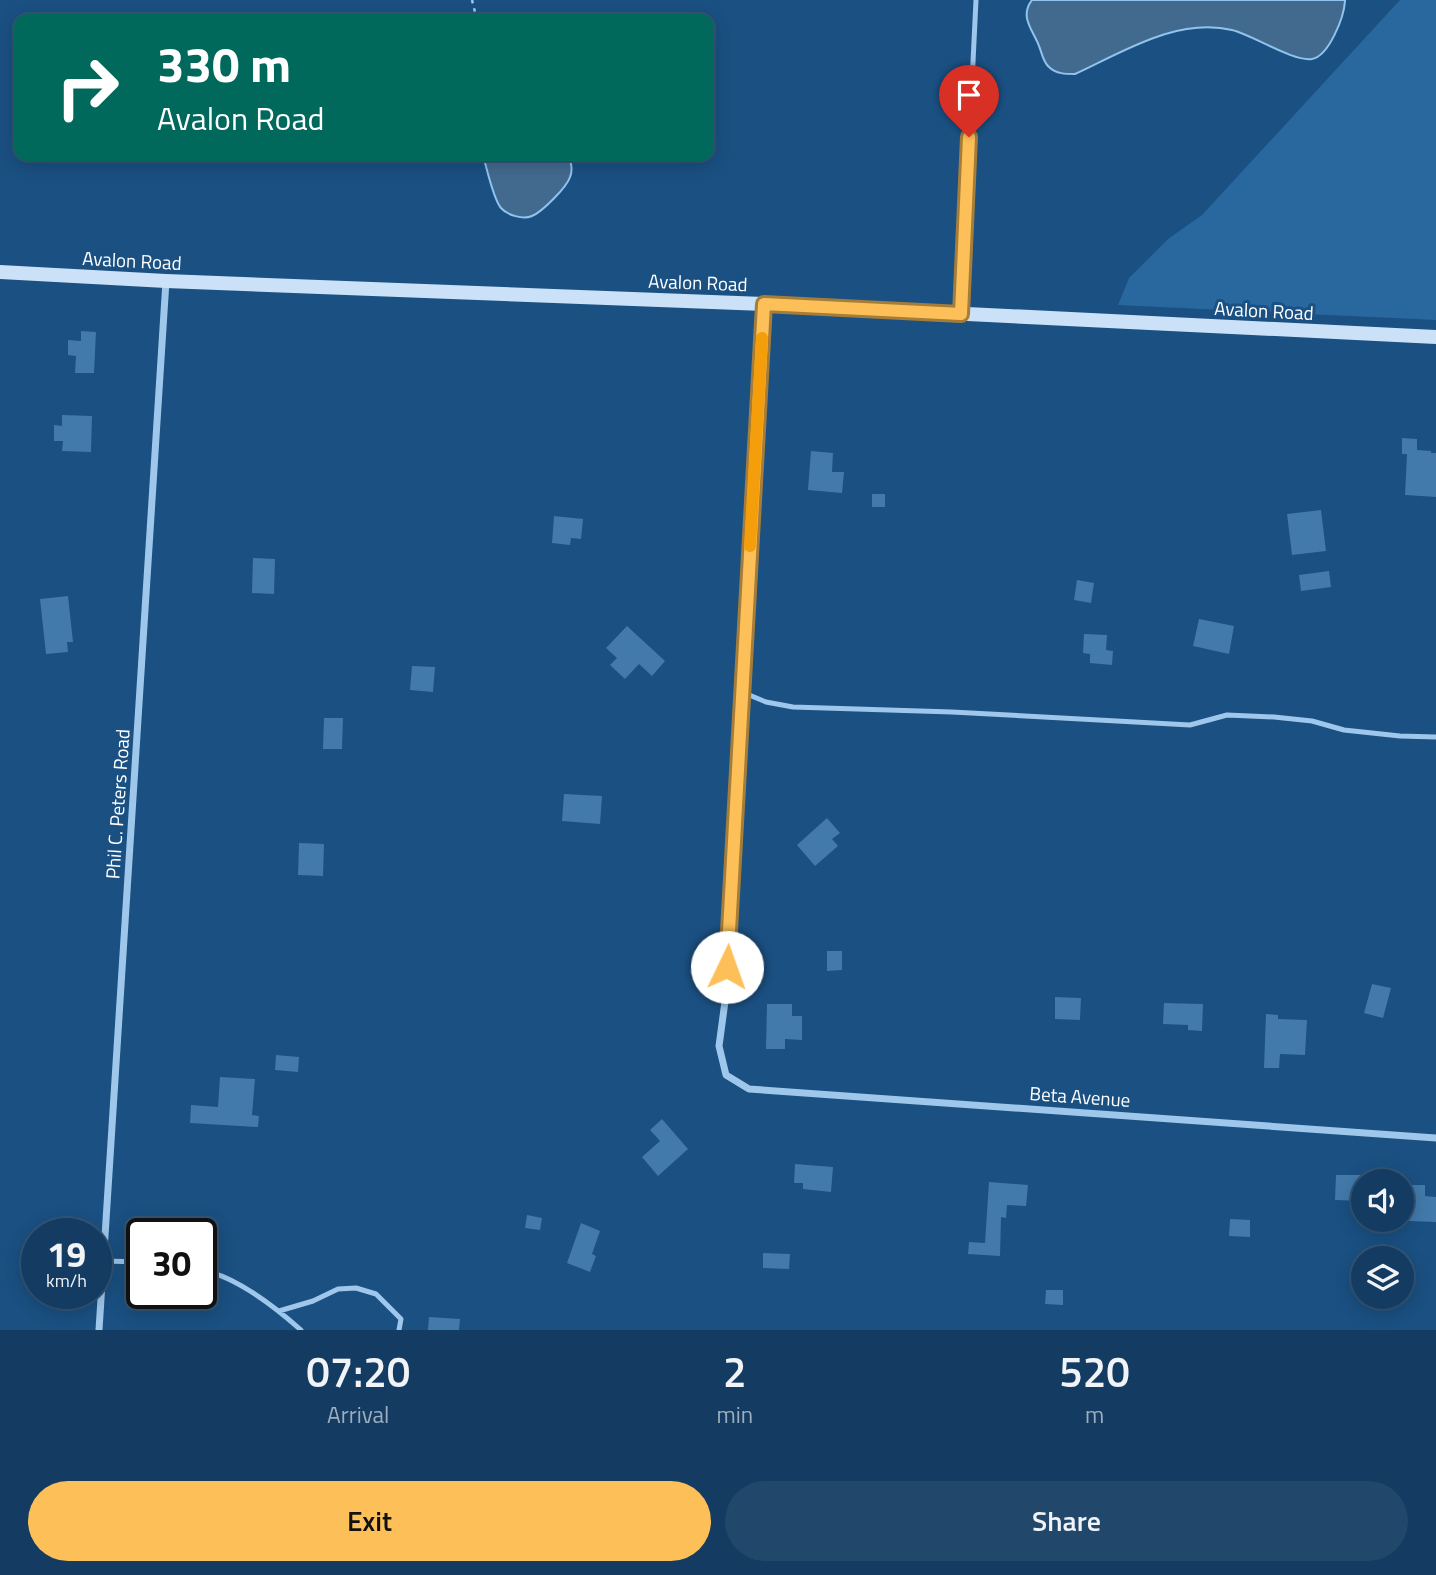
<!DOCTYPE html>
<html lang="en">
<head>
<meta charset="utf-8">
<style>
	body { margin:0; font-family:"Titillium Web",sans-serif; background:#21476b; color:#f1f3f6; height:100vh; display:flex; flex-direction:column; font-size:26px; white-space:nowrap }
	* { box-sizing:border-box; margin:0 }
	p { font-size:23px; color:#9dadbe }
	.icon { flex:none; width:38px; height:38px; fill:none; stroke:currentColor; stroke-width:2; stroke-linecap:round; stroke-linejoin:round }
	.map { position:relative; height:1330px; overflow:hidden }
	.details { display:flex; flex-direction:column; background:#143c62; flex:1 }
	.details>* { flex:none }
	.hud { position:absolute; left:14px; top:14px; width:700px; height:147px; border-radius:14px; box-shadow:0 4px 18px #0003,0 0 0 2px #335677; background:#00695c; color:#fff; overflow:hidden }
	.tools { position:absolute; left:1351px; top:1169px; display:grid; gap:14px }
	.tools a { display:grid; place-items:center; width:63px; height:63px; border-radius:50%; background:#143c62; box-shadow:0 4px 18px #0003,0 0 0 2px #335677; font-size:35px }
	.speed { position:absolute; left:21px; top:1218px; display:flex; gap:14px; font-size:35px; font-weight:700; text-align:center }
	.speed>* { display:grid; place-content:center; width:91px; height:91px; border-radius:50%; background:#143c62; box-shadow:0 4px 18px #0003,0 0 0 2px #335677; line-height:1 }
	.speed small { font-size:18px; font-weight:400 }
	.speed .limit { border:4px solid #111; border-radius:10px; background:#fff; color:#111 }
	.pin { position:absolute; display:grid; place-items:center; width:60px; height:60px; color:#fff; margin:-72px -30px; border-radius:50% 50% 50% 0; rotate:-45deg; box-shadow:0 0 7px #0007 }
	.pin .icon { rotate:45deg }
	.me { position:absolute; width:77px; margin:-38px; rotate:3deg; stroke-linejoin:round; filter:drop-shadow(0 0 5px #0008) }
	.turn { display:flex; align-items:center; gap:24px; height:147px; padding:0 28px; font-size:32px }
	.turn .icon { width:91px; height:91px; stroke-width:2.5 }
	.turn b { display:block; font-size:49px; line-height:60px }
	.eta { display:flex; justify-content:space-evenly; align-items:center; height:119px; text-align:center }
	.eta b { font-size:42px; font-weight:600; line-height:49px }
	.cta { display:flex; gap:14px; margin-top:auto; padding:14px 28px }
	.cta a { flex:1; height:80px; border-radius:42px; background:#fdc059; color:#111; font-size:28px; font-weight:600; line-height:80px; text-align:center }
	.cta a+a { background:#21476b; color:#f1f3f6 }
	.map>svg:first-child { display:block }
	.green { fill:#29689f }
	.water { fill:#426a8f; stroke:#90c3ed; stroke-width:2 }
	.building { fill:#427aab }
	.lines { fill:none; stroke-linecap:round; stroke-linejoin:round }
	.path { stroke:#9ec7eb; stroke-width:2.5; stroke-dasharray:3.5 5; stroke-linecap:butt }
	.service { stroke:#9ec7eb; stroke-width:5 }
	.minor { stroke:#9ec7eb; stroke-width:7 }
	.secondary { stroke:#cae1f8; stroke-width:14 }
	.route-casing { stroke:#a47d3a; stroke-width:18 }
	.route { stroke:#fdc059; stroke-width:12 }
	.slow { stroke:#f59e0b; stroke-width:12 }
	.labels { text-anchor:middle; dominant-baseline:central; stroke-width:6; stroke-linejoin:round; paint-order:stroke }
	.street-label { font-size:19px; fill:#fff; stroke:#1a5082 }
</style>
</head>
<body>
<div class="map">
<svg width="1436" height="1330" viewBox="0 0 1436 1330">
	<rect width="100%" height="100%" fill="#1a5082"/>
	<path class="green" d="M1400,0h36v320l-318,-15 11,-27 39,-39 34,-24z"/>
	<path class="water" d="M1032,0h313v1c-1,16 -16,55 -33,58 -19,3 -59,-24 -80,-29 -55,-13 -109,22 -157,44 -9,0 -19,0 -26,-7 -6,-5 -7,-14 -10,-21 -6,-16 -20,-29 -7,-46z
		M483,156h86c2,7 4,14 1,21 -3,10 -28,35 -38,39 -9,4 -25,-1 -31,-8 -8,-9 -14,-40 -18,-52z"/>
	<path class="building" d="M81,331l15,1 -2,41h-19l1,-17 -8,-1v-15l13,1z
		M62,415l30,1 -1,36 -29,-1 1,-10h-9v-16l8,1z
		M1402,438l15,1v11l14,1v2h5v44l-31,-2 2,-41h-5z
		M811,451l22,2 -1,19h12l-2,21 -34,-3z
		M872,494h13v13h-13z
		M1321,510l5,41 -34,4 -5,-41z
		M554,516l29,3 -2,20 -10,-1 -1,7 -18,-2z
		M253,558l22,1 -1,35 -22,-1z
		M1329,571l2,16 -30,4 -2,-16z
		M1077,580l17,3 -3,20 -17,-3z
		M68,596l5,46h-6l1,10 -22,2 -6,-55z
		M1199,619l35,7 -5,28 -36,-8z
		M627,626l38,35 -13,15 -13,-12 -14,15 -15,-14 7,-7 -11,-10z
		M1084,634l23,1 -1,15 7,1 -1,14 -22,-2v-9l-7,-1z
		M412,666l23,1 -2,25 -23,-2z
		M324,718h19l-1,31h-19z
		M564,794l38,2 -2,28 -38,-3z
		M827,818l13,15 -8,6 6,7 -23,20 -18,-21z
		M299,843l25,1 -1,32 -25,-1z
		M827,951h15v19l-15,1z
		M1372,984l19,4 -8,30 -19,-5z
		M1055,997l26,1 -1,22 -25,-1z
		M1164,1003l39,1 -1,27 -14,-1v-5l-25,-1z
		M767,1004h25v12h10v24l-17,-1v10h-19z
		M1266,1014l12,1v4l29,1 -2,35 -25,-1 -1,14h-15z
		M276,1055l23,2 -1,15 -23,-2z
		M220,1077l35,2 -3,36 7,1 -1,11 -68,-4 1,-18 27,2z
		M662,1119l26,30 -30,27 -16,-19 18,-16 -10,-11z
		M795,1164l38,3 -2,25 -28,-3v-6h-9z
		M1336,1175h27v26l-28,-1z
		M989,1182l39,3 -2,21 -19,-1 -1,13 -5,-1 -1,39 -32,-2 1,-12 16,1z
		M1409,1185h16v11l11,1v25l-28,-1z
		M527,1215l15,3 -2,12 -15,-2z
		M1230,1219l20,1v17l-21,-1z
		M581,1223l19,8 -8,23 4,2 -6,16 -23,-9z
		M763,1253l27,1 -1,15 -26,-1z
		M1046,1290h17v15l-18,-1z
		M429,1317l31,2 -1,11h-31z"/>
	<g class="lines">
		<path class="path" d="M472,0l3,12"/>
		<path class="service" d="M961,311l15,-311
			M742,692l24,10 27,5 159,5 238,13 37,-10 47,2 38,4 32,9 56,6 36,1
			M104,1261l38,1
			M201,1270c35,6 74,37 100,60
			M279,1311l34,-10 25,-12 18,-1 20,6 25,25 -2,11"/>
		<path class="minor" d="M763,305l-37,689 -7,52 7,29 23,14 687,49
			M99,1330l67,-1049"/>
		<path class="secondary" d="M0,272l166,9 598,23 672,33"/>
	</g>
	<g class="lines">
		<g class="route-casing">
			<path id="route" d="M727,967l37,-663 197,10 8,-177"/>
		</g>
		<use href="#route" class="route"/>
		<path class="slow" d="M750,546l12,-208"/>
	</g>
	<g class="labels">
		<g class="street-label">
			<text transform="translate(132 260) rotate(3)">Avalon Road</text>
			<text transform="translate(698 282) rotate(2)">Avalon Road</text>
			<text transform="translate(1264 310) rotate(3)">Avalon Road</text>
			<text transform="translate(117 804) rotate(-86)">Phil C. Peters Road</text>
			<text transform="translate(1080 1096) rotate(4)">Beta Avenue</text>
		</g>
	</g>
</svg>
<div class="tools">
<a><svg class="icon" aria-label="sound" viewBox="0 0 24 24"><path d="M4 9h4l5-4v14l-5-4H4zM17 9q2 3 0 6"/></svg></a>
<a><svg class="icon" aria-label="layers" viewBox="0 0 24 24"><path d="M12 4l9 5-9 5-9-5zM3 14l9 5 9-5"/></svg></a>
</div>
<div class="speed"><div>19<small>km/h</small></div><div class="limit">30</div></div>
<div class="pin" style="left:969px;top:137px;background:#d93025"><svg class="icon" aria-label="arrive" viewBox="0 0 24 24"><path d="M6 21V4h12l-3 4 3 4H6"/></svg></div>
<svg class="me" style="left:727px;top:967px" viewBox="-20 -20 40 40"><circle r="19" fill="#fff"/><path d="M0-13L10 11 0 6-10 11z" fill="#fdc059"/></svg>
<div class="hud">
<div class="turn"><svg class="icon" aria-label="right" viewBox="0 0 24 24"><path d="M7 20v-9h11M14 6l5 5-5 5"/></svg><div><b>330 m</b>Avalon Road</div></div>
</div>
</div>
<section class="details">
<div class="eta">
<div><b>07:20</b><p>Arrival</p></div>
<div><b>2</b><p>min</p></div>
<div><b>520</b><p>m</p></div>
</div>
<div class="cta"><a>Exit</a><a>Share</a></div>
</section>
</body>
</html>
